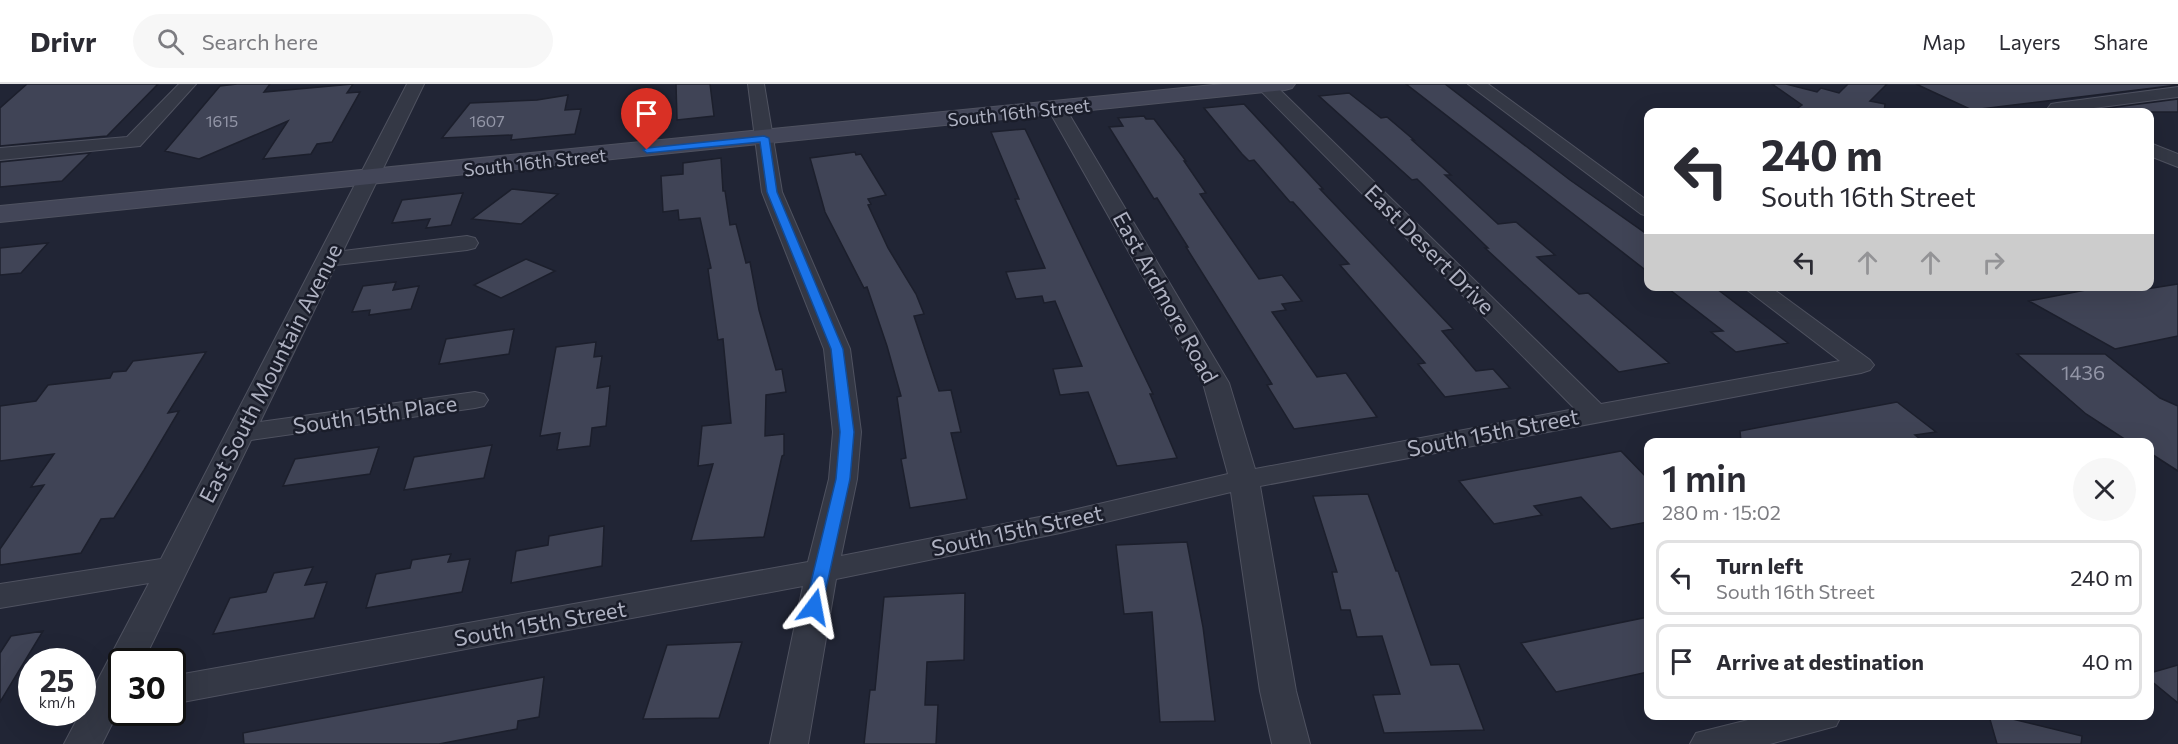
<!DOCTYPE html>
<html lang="en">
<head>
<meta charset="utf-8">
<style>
	body { margin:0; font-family:Commissioner,sans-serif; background:#f7f7f7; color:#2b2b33; height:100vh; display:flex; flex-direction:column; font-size:22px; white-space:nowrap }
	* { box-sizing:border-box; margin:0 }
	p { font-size:20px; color:#7c7c81 }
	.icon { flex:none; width:33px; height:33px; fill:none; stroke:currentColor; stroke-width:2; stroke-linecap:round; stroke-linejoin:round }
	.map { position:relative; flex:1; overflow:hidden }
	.panel { position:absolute; left:1644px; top:354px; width:510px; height:282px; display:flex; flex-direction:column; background:#fff; border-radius:12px; box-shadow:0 6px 24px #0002 }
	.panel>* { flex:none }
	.top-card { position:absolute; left:1644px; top:24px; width:510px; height:183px; border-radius:12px; box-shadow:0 6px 24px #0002; background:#fff; color:#2b2b33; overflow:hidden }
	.speed { position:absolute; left:18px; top:564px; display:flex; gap:12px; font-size:30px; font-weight:700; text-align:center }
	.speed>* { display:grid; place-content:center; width:78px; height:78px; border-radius:50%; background:#fff; box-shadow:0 6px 24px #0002; line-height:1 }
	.speed small { font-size:15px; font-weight:400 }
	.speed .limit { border:3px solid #111; border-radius:9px; background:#fff; color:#111 }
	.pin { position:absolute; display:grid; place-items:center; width:51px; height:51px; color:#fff; margin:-62px -26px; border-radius:50% 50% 50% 0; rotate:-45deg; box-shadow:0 0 6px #0007 }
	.pin .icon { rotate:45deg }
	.me { position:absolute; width:66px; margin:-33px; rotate:13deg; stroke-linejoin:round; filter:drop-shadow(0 0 4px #0008) }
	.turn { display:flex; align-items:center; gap:21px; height:126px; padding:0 18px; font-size:27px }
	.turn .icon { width:78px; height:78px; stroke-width:2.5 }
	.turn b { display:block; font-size:42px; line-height:51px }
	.lanes { display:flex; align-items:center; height:57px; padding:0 18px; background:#0003; justify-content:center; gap:30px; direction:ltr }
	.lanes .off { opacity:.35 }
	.round { display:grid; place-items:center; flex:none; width:63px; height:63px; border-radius:32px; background:#f7f7f7 }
	.overview { display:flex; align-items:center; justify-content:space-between; height:102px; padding:0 18px }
	h1 { font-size:36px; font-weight:600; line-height:45px }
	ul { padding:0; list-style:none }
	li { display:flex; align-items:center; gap:18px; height:75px; margin:0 12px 9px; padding:0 6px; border:3px solid #e1e1e2; border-radius:12px }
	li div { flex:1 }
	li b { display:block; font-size:22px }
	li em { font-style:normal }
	header { display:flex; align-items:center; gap:36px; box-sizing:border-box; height:84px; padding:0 30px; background:#fff; border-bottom:2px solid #e1e1e2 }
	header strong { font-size:28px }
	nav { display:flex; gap:33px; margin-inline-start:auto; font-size:21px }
	.search { width:420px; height:54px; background:#f7f7f7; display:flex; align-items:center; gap:15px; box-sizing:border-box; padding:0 21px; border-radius:33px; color:#7c7c81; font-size:22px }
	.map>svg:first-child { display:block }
	.building { fill:#404456; stroke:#1c1f2c; stroke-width:1.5 }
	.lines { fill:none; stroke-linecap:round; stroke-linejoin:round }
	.street-casing { stroke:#4f5260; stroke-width:2 }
	.secondary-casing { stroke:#4f5260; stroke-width:2 }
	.street { fill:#343845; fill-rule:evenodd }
	.secondary { fill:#434658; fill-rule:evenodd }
	.route { fill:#1a73e8; stroke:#114b97; stroke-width:1.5 }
	.labels { text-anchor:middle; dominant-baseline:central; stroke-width:5; stroke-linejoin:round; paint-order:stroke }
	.far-number-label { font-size:16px; fill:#9396a7 }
	.far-street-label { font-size:18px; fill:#afb2c2; stroke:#1a1d2a }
	.number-label { font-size:20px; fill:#9396a7 }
	.street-label { font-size:22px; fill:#afb2c2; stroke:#1a1d2a }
</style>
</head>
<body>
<header>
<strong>Drivr</strong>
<div class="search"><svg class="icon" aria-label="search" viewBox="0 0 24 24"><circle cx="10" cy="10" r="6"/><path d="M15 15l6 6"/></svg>Search here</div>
<nav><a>Map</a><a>Layers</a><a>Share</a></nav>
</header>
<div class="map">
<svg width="2178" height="660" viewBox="0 0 2178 660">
	<rect width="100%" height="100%" fill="#212535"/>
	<path class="building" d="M27,0h131l-51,52 -107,10v-38z
		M237,0h33l-6,8 89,-8 -6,9 13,-1 -28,50 -15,2 -6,10 -48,5 25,-38 -89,38 -34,-8 55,-65z
		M676,0h34l4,32 -37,4z
		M1406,0h39l125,96 78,55v37z
		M1772,0h14l31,8 4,-4 18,5 9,-9h39l-17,17 15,3 -1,8h-92l10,-7z
		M1916,0h262v1l-206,25z
		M1349,9l32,25 6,-1 27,23h-2l39,35h-6l53,49 18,-2 39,33 -18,2 42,37 9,-1 81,70 -50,9 -134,-124h3l-71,-69 -5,1 -93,-84z
		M568,11l-3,15 16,-1 -6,25 -64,6 1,-5 -70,3 28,-35 67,-3z
		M2178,15v13h-101z
		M1244,20l79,85h-3l133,140 -11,2 34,40 17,-2 17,19 -65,9 -27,-33 7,-1 -85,-98 9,-1 -56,-62h-3l-36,-42 -5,1 -7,-7 -38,-46z
		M1144,32l2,3h8l32,42h-2l22,32 -6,1 59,85 23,-4 20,26 -20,3 4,6 -14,2 45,65 29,-4 31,44 -83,12 -27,-44 5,-1 -86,-137h2l-31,-49 -3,1 -45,-72 14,-1 -5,-8z
		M1025,45l128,265h-3l27,64 -60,8 -29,-74 -28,3 -7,-26 29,-3 -27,-65 -11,2 -2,-7 -26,3 -10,-27 39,-4 -30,-69h4l-28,-67z
		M855,68l1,3 5,-1 25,41 -18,4 3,5 -3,1 20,43 28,46 8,20 -10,2 25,75 12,-1 10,42 -10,1 16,66 -57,9 -9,-49 5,-1 -9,-61 4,-1 -14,-50 -20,-59 -3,1 -39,-76 -15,-54z
		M90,69l-28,28 -62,6v-25z
		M721,74l2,33h2l5,34 6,-1 10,39 4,-1 9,48 17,60 6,-1 4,23 -20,3 -1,41 19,-2v21l-2,1 -18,81 -73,4 22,-77 -15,2 4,-40 29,-3 -8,-84 -5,1 -10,-71 3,-1 -11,-50 -21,2 -1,-10 -15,2 -2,-36 22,-2v-11z
		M512,105l46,5 -37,30 -49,-5z
		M463,109l-12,32 -25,3 4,-9 -38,4 10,-23z
		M48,159l-27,30 -21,2v-27z
		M526,175l29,12 -54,27 -27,-13z
		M396,198l-3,8 26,-4 -8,23 -42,6 1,-5 -18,2 11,-26z
		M2178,200v52l-63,13 -86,-48 67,-13 38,-2 6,4z
		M1665,202h48l75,57 -52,9 -25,-20 12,-1z
		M514,245l-5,25 -70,10 7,-25z
		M596,258l-2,15 8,-1 -5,32 13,-2 -4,40 -14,2 -2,18 -33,4 3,-17 -20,3 16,-89z
		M206,268l-38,61 11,-2 -35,59 -30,48 -13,1 -20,34 -81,12v-16l44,-64 -13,2 23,-33 -54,7v-55l36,-5 12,-16 62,-7 3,-6 13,-1 7,-10z
		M2017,270h88l55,44 18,8v65l-28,-18v-11h-21l-43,-28z
		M1897,318l39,30 -21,3 9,7h-183l-1,-11z
		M492,361l-8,33 -80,12 10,-33z
		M379,363l-9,27 -87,12 12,-27z
		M1621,367l27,28v43l-37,7 -30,-32 -47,9 8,9 -48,9 -35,-43z
		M1368,410l28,77h2l33,94 28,-1 25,66 -100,3 -11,-38 27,-1 -18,-58 -25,1 -7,-27h-9l-9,-38h5l-24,-76z
		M604,442l-2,40 -91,17 5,-32 32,-6 1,-9z
		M1187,458l16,85 12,94 -55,1 -8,-110 -28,2 -8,-69z
		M451,470l-3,8 22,-3 -8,33 -96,16 10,-34 34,-6 2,-8z
		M313,483l-8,18 22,-3 -13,36 -101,16 17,-36 36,-6 8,-19z
		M965,509l-1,67 -37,2 -2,43h13l-2,39h-72l6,-54h5l9,-93z
		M1648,533v55l-92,20 -35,-49z
		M43,547l-43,71v-49l11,-17z
		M742,558l-23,76 -76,1 24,-74z
		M2178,581v38l-28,-23v-7z
		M544,593l-5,40 -21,4 -1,8 -78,15h-195l-1,-11z
		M1989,632h11l82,20 -1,8h-84z"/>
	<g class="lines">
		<g class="street-casing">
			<path id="street" d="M179,0h17l-56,62 -140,14v-12l127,-11z
				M407,0h17l-81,167 124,-15 8,2 3,5 -3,5 -8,2 -131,15 -76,157 215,-30 9,2 4,6 -4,6 -9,2 -224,32 -108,222h-21v42l-20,40h-38l85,-161 -149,25v-24l161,-25z
				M748,0h16l18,108 68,157 11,83 -4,47 -16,77 219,-43 168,-39 -25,-91 -155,-274 3,-4h12l3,4 163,274 26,86 320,-60 -315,-319 -1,-6h15l327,320 239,-43 -98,-75h27l101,74 4,5 -4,5 -9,3 -601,113 36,205 14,53h-38l-12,-53 -29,-199 -171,41 -224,46 -28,165h-38l33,-158 -631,118v-28l636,-114 21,-83 4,-47 -9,-83 -62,-157z
				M1468,0h20l160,117v15l-7,-2z
				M2178,3v10l-115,15h-12l-3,-4 3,-4 6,-1z
				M2150,59l28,11v13l-28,-11z
				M1764,632h77l-5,10 -66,18h-80l6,-11z"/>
		</g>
		<g class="secondary-casing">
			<path id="secondary" d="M1223,0h72l-3,4 -7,2 -1285,132v-16z"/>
		</g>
		<use href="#street" class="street"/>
		<use href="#secondary" class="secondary"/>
	</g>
	<path class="route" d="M764,52l5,2 8,54 66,157 11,83 -4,47 -28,128 -2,5h-12l-3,-5 31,-128 4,-47 -9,-83 -64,-157 -7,-50 -113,11 -4,-3 4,-2z"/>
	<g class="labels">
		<g class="far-number-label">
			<text x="222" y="36">1615</text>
			<text x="487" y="36">1607</text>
		</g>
		<g class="far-street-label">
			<text transform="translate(1019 28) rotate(-6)">South 16th Street</text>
			<text transform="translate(535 78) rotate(-6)">South 16th Street</text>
		</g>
		<g class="number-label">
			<text x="2083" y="288">1436</text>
		</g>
		<g class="street-label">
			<text transform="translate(1430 165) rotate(45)">East Desert Drive</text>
			<text transform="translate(1166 213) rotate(61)">East Ardmore Road</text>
			<text transform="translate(270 289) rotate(-63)">East South Mountain Avenue</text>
			<text transform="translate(375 330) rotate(-8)">South 15th Place</text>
			<text transform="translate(1493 348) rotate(-11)">South 15th Street</text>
			<text transform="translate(1017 446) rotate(-12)">South 15th Street</text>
			<text transform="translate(540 539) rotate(-10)">South 15th Street</text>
		</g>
	</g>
</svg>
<div class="speed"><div>25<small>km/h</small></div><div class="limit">30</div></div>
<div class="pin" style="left:647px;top:66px;background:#d93025"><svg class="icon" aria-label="arrive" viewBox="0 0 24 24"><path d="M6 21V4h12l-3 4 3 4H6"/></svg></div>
<svg class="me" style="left:814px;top:523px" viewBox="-20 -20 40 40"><path d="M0-17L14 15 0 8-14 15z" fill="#1a73e8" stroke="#fff" stroke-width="4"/></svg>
<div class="top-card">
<div class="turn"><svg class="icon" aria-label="left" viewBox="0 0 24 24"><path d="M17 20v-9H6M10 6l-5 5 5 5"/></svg><div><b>240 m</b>South 16th Street</div></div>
<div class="lanes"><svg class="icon" aria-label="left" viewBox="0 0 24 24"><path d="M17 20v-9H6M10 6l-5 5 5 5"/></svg><svg class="icon off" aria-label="ahead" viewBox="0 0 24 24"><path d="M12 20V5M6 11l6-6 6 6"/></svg><svg class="icon off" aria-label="ahead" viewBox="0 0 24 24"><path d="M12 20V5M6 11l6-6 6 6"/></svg><svg class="icon off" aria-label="right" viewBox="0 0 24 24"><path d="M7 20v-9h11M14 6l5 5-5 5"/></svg></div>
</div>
<section class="panel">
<div class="overview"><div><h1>1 min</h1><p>280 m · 15:02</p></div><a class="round"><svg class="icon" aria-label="close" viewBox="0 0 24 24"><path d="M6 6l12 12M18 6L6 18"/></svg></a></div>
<ul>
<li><svg class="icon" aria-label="left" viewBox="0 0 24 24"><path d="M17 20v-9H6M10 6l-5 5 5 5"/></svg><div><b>Turn left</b><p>South 16th Street</p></div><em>240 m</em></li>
<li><svg class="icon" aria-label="arrive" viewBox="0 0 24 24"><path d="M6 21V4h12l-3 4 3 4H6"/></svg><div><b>Arrive at destination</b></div><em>40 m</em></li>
</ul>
</section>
</div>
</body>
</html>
